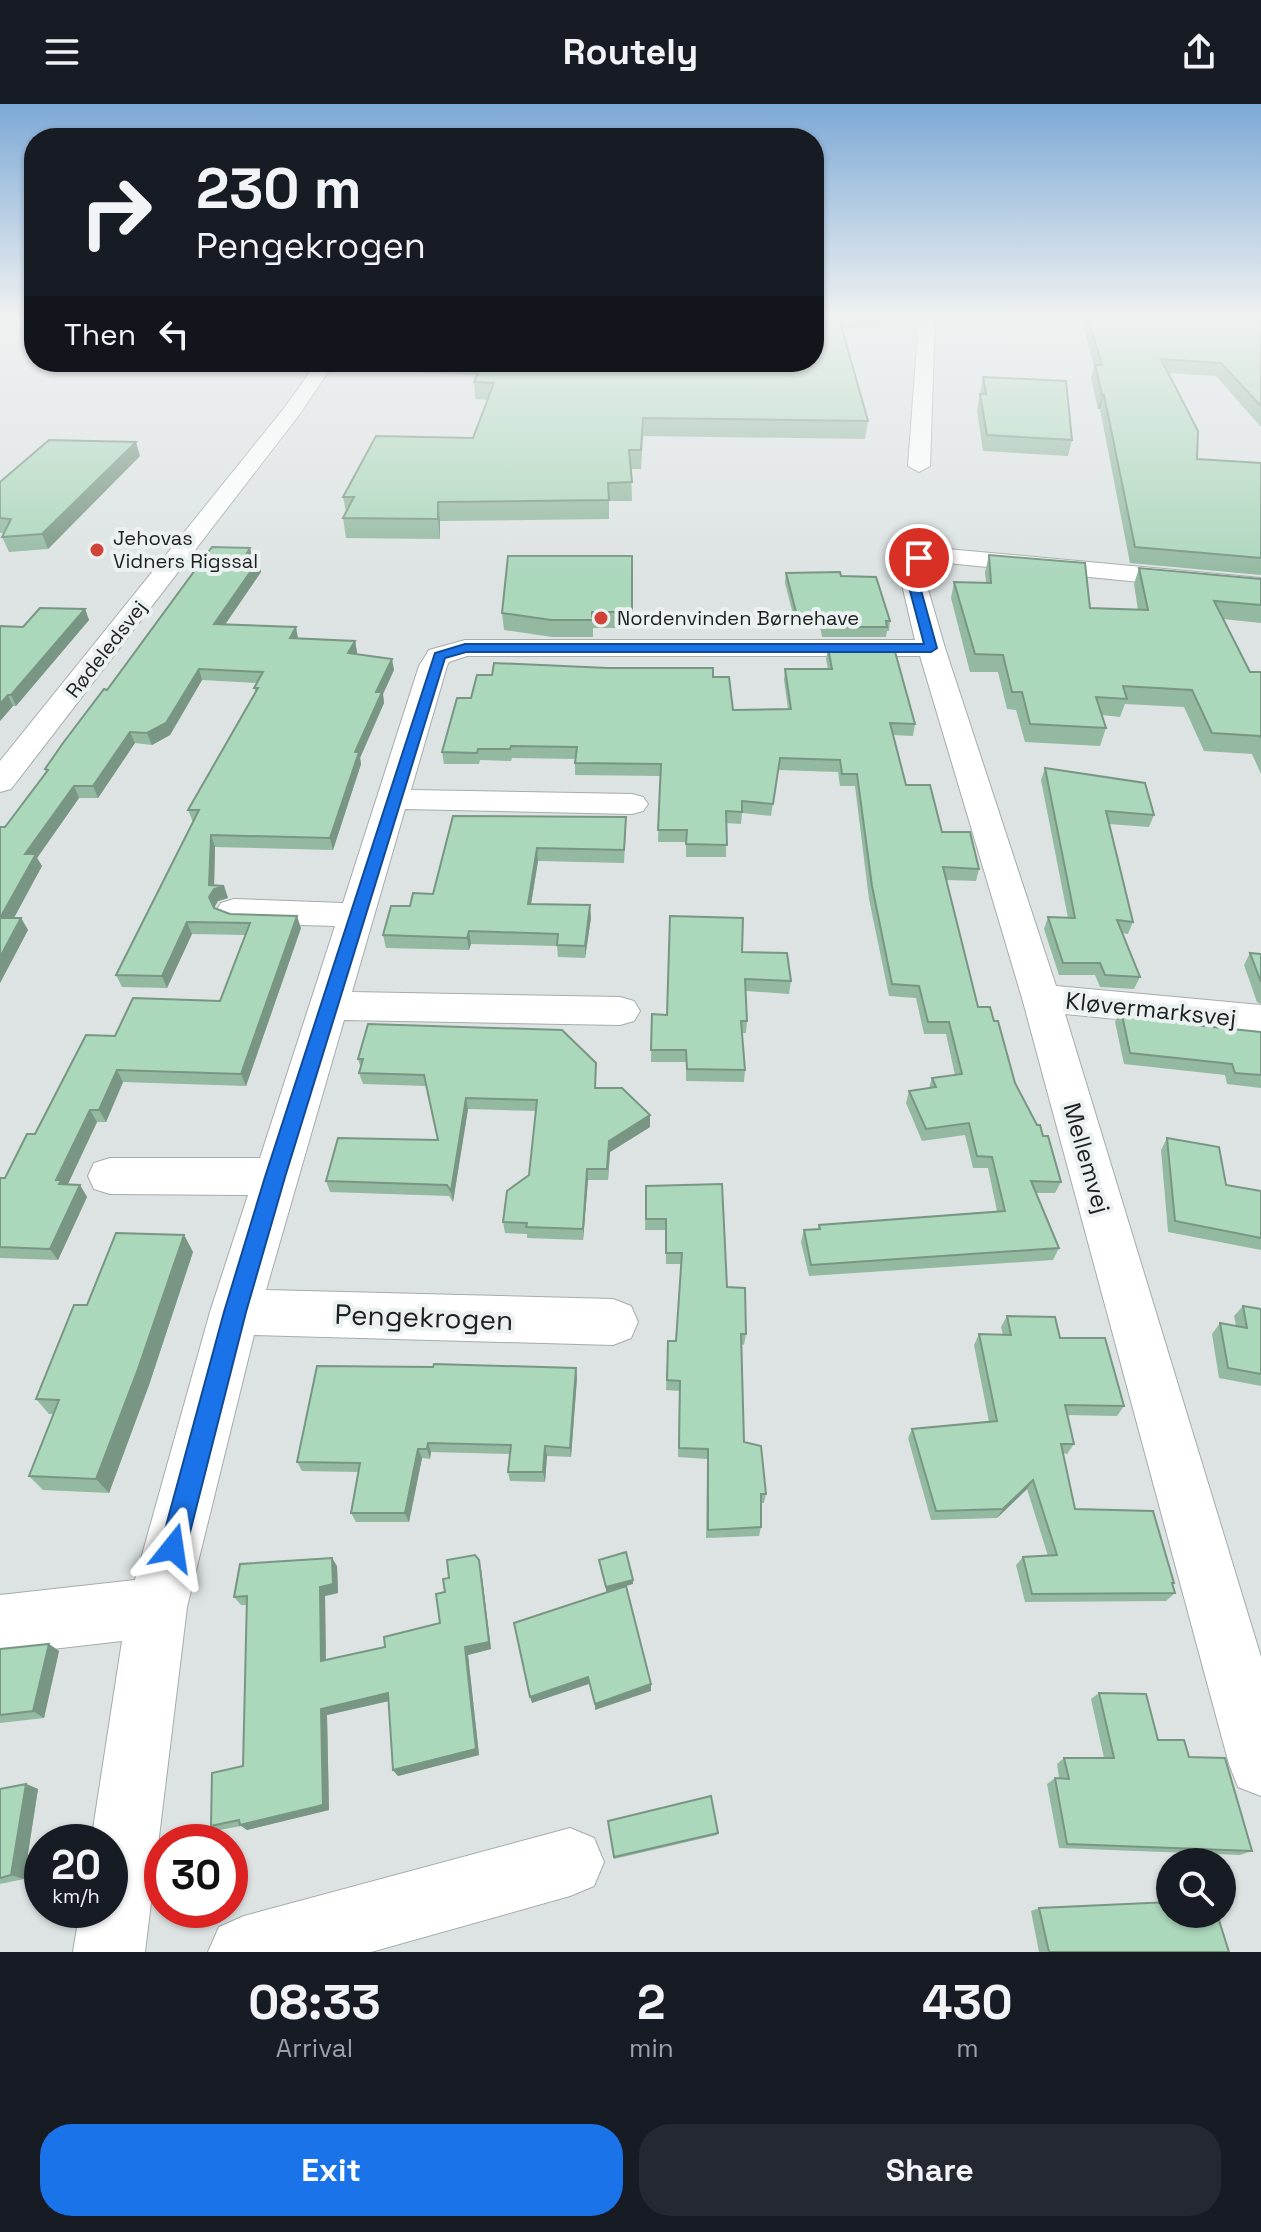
<!DOCTYPE html>
<html lang="en">
<head>
<meta charset="utf-8">
<style>
	body { margin:0; font-family:"Space Grotesk",sans-serif; background:#242831; color:#f1f3f6; height:100vh; display:flex; flex-direction:column; font-size:30px; white-space:nowrap }
	* { box-sizing:border-box; margin:0 }
	p { font-size:26px; color:#9ea1a6 }
	.icon { flex:none; width:44px; height:44px; fill:none; stroke:currentColor; stroke-width:2; stroke-linecap:round; stroke-linejoin:round }
	.map { position:relative; height:1848px; overflow:hidden }
	.drawer { display:flex; flex-direction:column; background:#171b24; flex:1 }
	.drawer>* { flex:none }
	.guide { position:absolute; left:24px; top:24px; width:800px; height:244px; border-radius:32px; box-shadow:0 2px 6px #0004; background:#171b24; color:#f1f3f6; overflow:hidden }
	.controls { position:absolute; left:1156px; top:1744px; display:grid; gap:16px }
	.controls a { display:grid; place-items:center; width:80px; height:80px; border-radius:50%; background:#171b24; box-shadow:0 2px 6px #0004; font-size:40px }
	.speed { position:absolute; left:24px; top:1720px; display:flex; gap:16px; font-size:40px; font-weight:700; text-align:center }
	.speed>* { display:grid; place-content:center; width:104px; height:104px; border-radius:50%; background:#171b24; box-shadow:0 2px 6px #0004; line-height:1 }
	.speed small { font-size:20px; font-weight:400 }
	.speed .limit { border:12px solid #d22; background:#fff; color:#111 }
	.pin { position:absolute; display:grid; place-items:center; width:68px; height:68px; color:#fff; margin:-34px; border:4px solid #fff; border-radius:50%; box-shadow:0 2px 8px #0007 }
	.me { position:absolute; width:88px; margin:-44px; rotate:15deg; stroke-linejoin:round; filter:drop-shadow(0 0 6px #0008) }
	.turn { display:flex; align-items:center; gap:28px; height:168px; padding:0 40px; font-size:36px }
	.turn .icon { width:104px; height:104px; stroke-width:2.5 }
	.turn b { display:block; font-size:56px; line-height:68px }
	.then { display:flex; align-items:center; height:76px; padding:0 40px; background:#0003; gap:16px; font-size:30px }
	.eta { display:flex; justify-content:space-evenly; align-items:center; height:136px; text-align:center }
	.eta b { font-size:48px; font-weight:700; line-height:56px }
	.action { display:flex; gap:16px; margin-top:auto; padding:16px 40px }
	.action a { flex:1; height:92px; border-radius:32px; background:#1a73e8; color:#fff; font-size:32px; font-weight:700; line-height:92px; text-align:center }
	.action a+a { background:#242831; color:#f1f3f6 }
	header { display:flex; justify-content:space-between; align-items:center; height:104px; padding:0 40px; background:#171b24; font-size:36px; font-weight:700 }
	.map>svg:first-child { display:block }
	.lines { fill:none; stroke-linecap:round; stroke-linejoin:round }
	.minor-casing { stroke:#a5acab; stroke-width:2 }
	.minor { fill:#fff; fill-rule:evenodd }
	.wall { fill:#93b9a1 }
	.shaded-wall { fill:#789683 }
	.building { fill:#abd7bb; stroke:#789683; stroke-width:2 }
	.route { fill:#1a73e8; stroke:#114b97; stroke-width:2 }
	.poi-dot { fill:#d14339; stroke:#eaf1f0; stroke-width:3 }
	.labels { text-anchor:middle; dominant-baseline:central; stroke-width:8; stroke-linejoin:round; paint-order:stroke }
	.far-poi-label { font-size:20px; fill:#1e2020; stroke:#eaf1f0; text-anchor:start }
	.far-street-label { font-size:20px; fill:#1e2020; stroke:#eaf1f0 }
	.street-label { font-size:24px; fill:#1e2020; stroke:#eaf1f0 }
	.near-street-label { font-size:28px; fill:#1e2020; stroke:#eaf1f0 }
</style>
</head>
<body>
<header><svg class="icon" aria-label="menu" viewBox="0 0 24 24"><path d="M4 6h16M4 12h16M4 18h16"/></svg>Routely<svg class="icon" aria-label="share" viewBox="0 0 24 24"><path d="M12 15V3M7 8l5-5 5 5M5 13v7h14v-7"/></svg></header>
<div class="map">
<svg width="1261" height="1848" viewBox="0 0 1261 1848">
	<rect width="100%" height="100%" fill="#dde3e3"/>
	<g class="lines">
		<g class="minor-casing">
			<path id="minor" d="M919,214h16l-5,148 -11,6 -11,-6z
				M317,258h18l-36,53 -288,374 -11,3v-31l285,-354z
				M947,445l314,29v16l-314,-31 -21,2 -3,7 22,76 111,338 205,19v28l-196,-19 196,643v139l-23,-9 -9,-23 -207,-766 -102,-342h-453l-18,6 -2,4 -36,124 221,4 11,3 5,7 -5,7 -11,3 -227,-5 -53,183 268,5 14,4 6,10 -6,10 -14,4 -276,-5 -78,270 347,9 18,7 7,16 -7,16 -18,7 -359,-10 -67,272 -42,345h-72l7,-42h30v-68h-19l31,-201 -122,14v-60l135,-15 75,-268 38,-117 -138,-1 -16,-5 -6,-13 6,-13 16,-5h150l75,-232 -101,-3 -13,-4 -5,-8 5,-8 13,-4 109,4 76,-237 10,-16 36,-10h450l-16,-68c3,-25 28,-22 48,-23z
				M570,1724l24,10 10,24 -10,24 -24,10 -199,56h-163l11,-25 25,-11z"/>
		</g>
		<use href="#minor" class="minor"/>
	</g>
	<path class="wall" d="M814,214h67l-2,10 -38,-1 27,94 -3,18 -222,-3 -2,33h-10l1,32h-23v18l-169,2v18l-94,-1 -3,-20 3,-6 -3,-15 130,-59 15,-38 -13,-1 -1,-17 3,-7 -126,-5 -2,-8h465z
		M1081,214h180v109l-45,-51 -48,-3 29,86 64,4v112l-131,-12 -30,-154h-2l-7,-31 3,-12z
		M983,273l89,63 -4,16 -85,-5 -6,-41z
		M140,352l-92,93 -39,3 -7,-15 2,-4h-4v-51z
		M989,451l101,53 48,2 -4,-26 5,-16 122,11v44l-38,-4 27,53h11v102l-9,-20 -48,-3 -20,-44 -59,-3 -5,13 -18,-2 4,13 -6,18 -75,-4 -9,-32 -9,-1 -9,-37h-28l-19,-74 3,-16 32,1 -1,-11z
		M632,452l-1,72h-38v9h-41l-48,-7 -2,-17z
		M253,455l-1,2 9,11 -36,52 73,14 57,3 2,11 -1,2 38,16 -11,24 1,9 -24,55 1,6 -28,86 -118,-3 -1,38 10,1 4,12 -10,3 -4,7 16,6 71,14 -55,158 -123,-4 -17,40h-9l-29,62 12,1 7,12 -29,63 -58,-2v-80h5l30,-44 80,-98 105,-35 25,-66 -53,-1 -25,54 -45,-1 -6,-12 77,-153 -5,-12 68,-117 -2,-5 3,-5 -55,-3 -32,55 -18,10 -17,-2 -37,55h-19l-42,60 5,8 -29,52h8l7,12 -28,53v-156h5l41,-55 -1,-3 62,-79z
		M786,469l55,3 49,45 -1,10h-2l-1,6h-64l-2,-11h-24l-11,-43z
		M85,505l4,11 -73,86h-3l-13,15v-95l23,1z
		M828,544l87,76 -2,12 -20,-1 13,50 36,47 37,37 -3,12 -30,-1 32,127 16,14 21,62 28,53 18,46 -6,11h-19l23,55 -6,12 -244,16 -8,-34 3,-12 14,-1 1,-4 178,-14 -9,-43h-15l-8,-33 -43,6 -16,-38 3,-12 20,-3 3,-10 23,-3 -9,-41h-22l-8,-36 -27,-2 -20,-97 -14,-113h-15l-2,-14 -60,-2 -7,46 -29,-3 -1,11 -15,-1v34h-40v-15h-28l2,-66 -85,-1v-16l-63,-1 -1,3 -31,-1 -1,4h-35l-2,-12 29,-54 242,-21 20,33 55,-1 -4,-29 1,-11h43l-2,-10z
		M1045,664l109,47 -5,12 -40,-3 24,98 -5,12 -6,-1 18,44 -6,12 -34,-2 -5,-12h-36l-15,-46 4,-12 20,1 -27,-138z
		M453,712l173,13 -2,34 -86,-2 -7,43 60,14 -6,40 -27,-1 -1,-11 -86,-2 -2,6 -83,-2 -3,-13 27,-29 23,-12z
		M742,848l49,29 -2,13 -43,-3 1,30 -1,12h-4l3,37 -1,12 -58,-1v-19h-35l1,-48 15,1z
		M1250,849l11,1v50l-4,-2 -13,-37z
		M1121,906l73,15 67,7v56l-34,-4 -2,-9 -101,-11 -9,-42z
		M358,955l238,4v25l54,39 -40,25 -2,28h-20l-5,60 -56,-2v-4l-22,-1 -2,-11 26,-47 7,-64 -68,-2 -15,93 -4,-6 -119,-4 -4,-11 112,-41 -11,-54 -64,-2 -4,-11 2,-4z
		M1167,1034l59,47 35,6v59l-93,-18 -7,-82z
		M646,1082l81,101 19,47 -2,11 -2,-1 2,98 22,52 -2,9h-3v24l-2,9 -53,2 1,-79 -29,-2 1,-66 -13,-1 2,-49h8l5,-77h-15v-34h-21z
		M184,1131l9,17 -44,133 -40,108 -66,-3 -14,-14 25,-62h-5l-13,-15 51,-94z
		M1243,1202l18,3v77l-42,-8 -7,-44 8,-11 16,3 -2,-10z
		M1007,1212l53,22 64,68 -7,10 -50,-1 7,29 -7,10 -4,-1 12,56 99,74 -2,1 3,9 -9,8 -141,1 -9,-37 7,-8 25,-1 -21,-67 -30,29 -66,2 -23,-82 4,-9 77,-7 -15,-77 5,-11 24,1 -2,-8z
		M576,1264l1,10 -6,79 -24,-1 -2,26 -35,-1 -2,-9 2,-18 -79,-2 -1,7 -8,-1 -13,64h-53l-5,-9 8,-41 -57,-1 -5,-9z
		M479,1456l2,9 10,80 -23,6 11,100 -81,21 -5,-6 -4,-69 -62,14 2,95 -82,20 -6,-4 -22,4 -8,-4 32,-60 4,-161h-6l-7,-8 103,-31 1,27 -13,3 1,64 59,-13 55,-24 5,-31 4,-14z
		M49,1540l10,7 -15,67 -44,5v-74z
		M1099,1589l59,47 31,17 63,94 -12,4 -181,-7 -12,-64 8,-6h4l-2,-14 7,-6h40l-13,-59z
		M26,1680l12,5 -14,90 -24,5v-95z
		M608,1717l110,12 -1,2 -103,24z
		M1039,1804l190,44h-190l-8,-41z"/>
	<path class="shaded-wall" d="M1102,291h2l-4,14h-2z
		M136,338l4,14 -92,93 -6,-15z
		M438,398l2,19v18l-2,-20z
		M250,444l3,11 -8,12 -3,-10z
		M258,457l3,11 -43,63 -4,-11z
		M85,505l4,11 -73,86 -5,-11z
		M296,523l2,11h-8z
		M355,537l2,11 -6,13 -3,-12z
		M392,555l2,11 -11,24 1,9 -24,55 1,6 -28,86 -3,-12 25,-86 21,-60z
		M199,565l3,11 -32,55 -18,10 -5,-12z
		M8,591l5,11 -13,15v-17z
		M130,628l5,11 -37,55 -5,-12z
		M74,682l5,12 -42,60 5,8 -35,65 -7,-13 25,-64z
		M211,731l4,12 -1,43 10,-4 4,12 -10,3 -5,8 -4,-12z
		M537,744l1,13 -9,55 -1,-12z
		M590,801l1,13 -6,40v-12z
		M297,812l4,12 -55,158 -5,-12z
		M21,814l7,12 -28,53v-26z
		M187,818l5,12 -25,54 -5,-12z
		M469,827l2,13 -2,6 -2,-12z
		M117,966l6,12 -17,40 -7,-12z
		M466,994l2,11 -15,93 -2,-11z
		M90,1006l7,12 -31,66 -10,-8z
		M650,1011v12l-40,25 -2,28 1,-39z
		M587,1065l1,11 -5,60v-11z
		M80,1081l7,12 -29,63 -8,-11z
		M184,1131l9,17 -44,133 -40,108 -13,-14z
		M576,1264l1,10 -6,79 -1,-9z
		M428,1339l3,9 -1,7 -3,-10z
		M545,1342l2,10 -2,26 -2,-10z
		M418,1345l4,9 -13,64 -4,-9z
		M1033,1376l-6,9 -30,29 6,-9z
		M332,1454l5,8 1,27 -13,3 1,73 -5,-8 -1,-74z
		M479,1456l2,9 10,80 -23,6 11,100 -81,21 -5,-6 72,-123z
		M633,1476v4l-27,8v-5z
		M49,1540l10,7 -15,67 -11,-7z
		M588,1573l1,7 -57,19 -2,-6z
		M651,1580v7l-56,19v-6z
		M388,1589l5,7 -66,15 2,95 -82,20 -7,-5 81,-116z
		M26,1680l12,5 -14,90 -13,-4z"/>
	<path class="building" d="M814,214h25l29,103 -225,-3 -2,32h-12l3,32 -24,1 1,17 -171,2v17l-95,-1 11,-21h-11l33,-61 97,2 21,-55 -20,-1 9,-20h331z
		M1088,214h173v88l-40,-43 -60,-4 37,72 -1,28 64,4v95l-126,-11 -31,-152h-2l-7,-30h7z
		M983,273l83,4 6,59 -85,-5 -7,-41h6z
		M49,336l87,2 -94,92 -40,3 9,-18 -11,-1v-36z
		M212,443l38,1 -8,13h16l-44,63 82,3 -6,11 65,3 -7,12 44,6 -16,33h6l-27,60h4l-29,86 -119,-3 -2,50 15,1 -10,3 -5,8 5,11 16,6 67,2 -56,158 -124,-4 -18,40h-9l-34,70h5l-2,4 21,1 -30,64 -50,-2v-69h5l22,-44h8l51,-99 29,1 18,-38 87,3 30,-78 -63,-1 -25,54 -46,-1 83,-165h-11l70,-122h-4l9,-16 -64,-3 -33,54 -19,10 -17,-1 -37,54h-19l-49,68h11l-36,64v-91h5l43,-57 -3,-1 18,-26 41,-54 3,1z
		M989,451l96,8 5,45 58,2 -9,-42 122,11v26l-47,-4 36,71h11v66l-1,-2 -48,-3 -20,-43 -69,-4 4,13 -31,-2 10,31 -76,-4 -8,-32h-10l-9,-37 -28,-1 -21,-72 37,1z
		M508,452h124v56h-40v8h-41l-49,-7z
		M840,468l1,4 35,1 14,44h-4l1,6h-63l-2,-11h-25l-11,-43z
		M40,504l45,1 -74,86h-3l-8,9v-78l23,1z
		M828,544h66l21,76 -25,-1 16,62h24l12,47h28l9,37 -36,-2 35,140h12l4,14h4l17,62 22,42h3l3,11h5l13,46 -30,-1 28,67 -248,17 -7,-35 16,-1 -1,-4 186,-14 -13,-54 -15,-1 -8,-33 -43,6 -17,-38 27,-4 -4,-9 30,-4 -13,-52h-21l-9,-36 -27,-2 -20,-98 -15,-112h-15l-2,-14 -60,-2 -7,46 -31,-3v11l-16,-1 1,34 -41,-1 1,-14h-29l3,-66 -86,-1 2,-16 -66,-1 -1,3h-32l-1,4 -35,-1 15,-54h14l6,-23h15l2,-12 114,5h105v9h16l4,33 58,-1 -6,-40h47z
		M1045,664l100,15 9,32 -48,-4 27,111 -16,-2 23,57 -35,-2 -5,-12h-37l-15,-46 27,1z
		M453,712l173,1 -2,33 -87,-2 -9,56 62,1 -5,41 -28,-1 1,-11 -89,-3 -2,7 -84,-3 8,-29h19l3,-13 20,1z
		M670,812l73,2 -1,34 45,1 4,28 -46,-2 2,42h-6l4,49 -58,-1 -1,-19h-35l1,-36 15,1z
		M0,814h21l-21,39z
		M1250,849l11,1v28z
		M1121,906l71,7 2,8 67,7v43l-26,-2 -3,-9 -102,-11z
		M368,920l194,6 34,33 -1,25h27l28,27 -41,26 -2,28h-20l-4,60 -57,-2 1,-4 -24,-1 4,-31 22,-16 8,-75 -71,-2 -15,93 -4,-6 -121,-4 12,-43 100,2 -14,-65 -65,-2 4,-14h-5z
		M1167,1034l52,9 7,38 35,6v47l-86,-17z
		M722,1080l5,103 18,1 1,46h-5l3,108 17,4 5,48h-5v33l-53,3v-81l-29,-1 1,-67 -13,-1 1,-39h8l6,-88h-16v-34h-20v-33z
		M116,1129l68,2 -46,134 -42,110 -67,-3 30,-76 -23,-1 38,-94h13z
		M1243,1202l18,3v65l-33,-6 -8,-45 27,5z
		M1007,1212l48,1 5,21h45l19,68 -59,-1 9,39h-13l14,65 78,2 21,72h-2l3,10 -143,1 -9,-37 34,-2 -24,-75 -30,29 -67,2 -24,-82 85,-8 -18,-87 32,1z
		M434,1260l142,4 -6,80 -25,-2 -2,26h-35l3,-27 -83,-2 -1,6h-9l-13,64h-54l9,-50 -63,-1 20,-96 116,1z
		M626,1448l7,28 -27,7 -7,-27z
		M475,1451l4,5 10,82 -24,5 11,102 -83,21 -5,-77 -67,16 2,96 -83,20 -1,-5 -28,6 1,-53 31,-7 4,-170 -13,1 6,-33 92,-6 1,26 -13,3 1,74 64,-14 -1,-10 56,-14 -4,-29 9,-2 -2,-13 6,-1 -2,-18z
		M626,1482l25,98 -56,20 -7,-27 -58,20 -16,-74z
		M49,1540l-16,67 -33,4v-66z
		M1099,1589l47,1 12,46h26l5,17 36,1 27,93 -185,-7 -12,-66 14,1 -5,-21h50z
		M26,1680l-15,91 -11,3v-89z
		M711,1692l7,37 -104,24 -6,-36z
		M1170,1798v12h47l12,38h-180l-10,-44z"/>
	<linearGradient id="sky" x2="0" y2="1"><stop stop-color="#7da9d6"/><stop offset="0.45" stop-color="#f0f2f2"/><stop offset="1" stop-color="#f0f2f2" stop-opacity="0"/></linearGradient>
	<rect width="1261" height="473" fill="url(#sky)"/>
	<path class="route" d="M916,451l9,3 -8,7 -1,7 21,76 -6,4h-465l-21,6 -160,519 -39,135 -60,236 -4,9 -9,4 -10,-4 -3,-9 64,-236 41,-135 170,-524 30,-9h459l-19,-72 1,-8z"/>
	<g class="poi-dot">
		<circle cx="97" cy="446" r="8"/>
		<circle cx="601" cy="514" r="8"/>
	</g>
	<g class="labels">
		<g class="far-poi-label">
			<text x="113" y="434">Jehovas<tspan x="113" dy="23">Vidners Rigssal</tspan></text>
			<text x="617" y="514">Nordenvinden Børnehave</text>
		</g>
		<g class="far-street-label">
			<text transform="translate(106 545) rotate(-52)">Rødeledsvej</text>
		</g>
		<g class="street-label">
			<text transform="translate(1151 905) rotate(6)">Kløvermarksvej</text>
			<text transform="translate(1087 1054) rotate(74)">Mellemvej</text>
		</g>
		<g class="near-street-label">
			<text transform="translate(424 1213) rotate(2)">Pengekrogen</text>
		</g>
	</g>
</svg>
<div class="controls">
<a><svg class="icon" aria-label="search" viewBox="0 0 24 24"><circle cx="10" cy="10" r="6"/><path d="M15 15l6 6"/></svg></a>
</div>
<div class="speed"><div>20<small>km/h</small></div><div class="limit">30</div></div>
<div class="pin" style="left:919px;top:454px;background:#d93025"><svg class="icon" aria-label="arrive" viewBox="0 0 24 24"><path d="M6 21V4h12l-3 4 3 4H6"/></svg></div>
<svg class="me" style="left:173px;top:1444px" viewBox="-20 -20 40 40"><path d="M0-17L14 15 0 8-14 15z" fill="#1a73e8" stroke="#fff" stroke-width="4"/></svg>
<div class="guide">
<div class="turn"><svg class="icon" aria-label="right" viewBox="0 0 24 24"><path d="M7 20v-9h11M14 6l5 5-5 5"/></svg><div><b>230 m</b>Pengekrogen</div></div>
<div class="then">Then<svg class="icon" aria-label="left" viewBox="0 0 24 24"><path d="M17 20v-9H6M10 6l-5 5 5 5"/></svg></div>
</div>
</div>
<section class="drawer">
<div class="eta">
<div><b>08:33</b><p>Arrival</p></div>
<div><b>2</b><p>min</p></div>
<div><b>430</b><p>m</p></div>
</div>
<div class="action"><a>Exit</a><a>Share</a></div>
</section>
</body>
</html>
